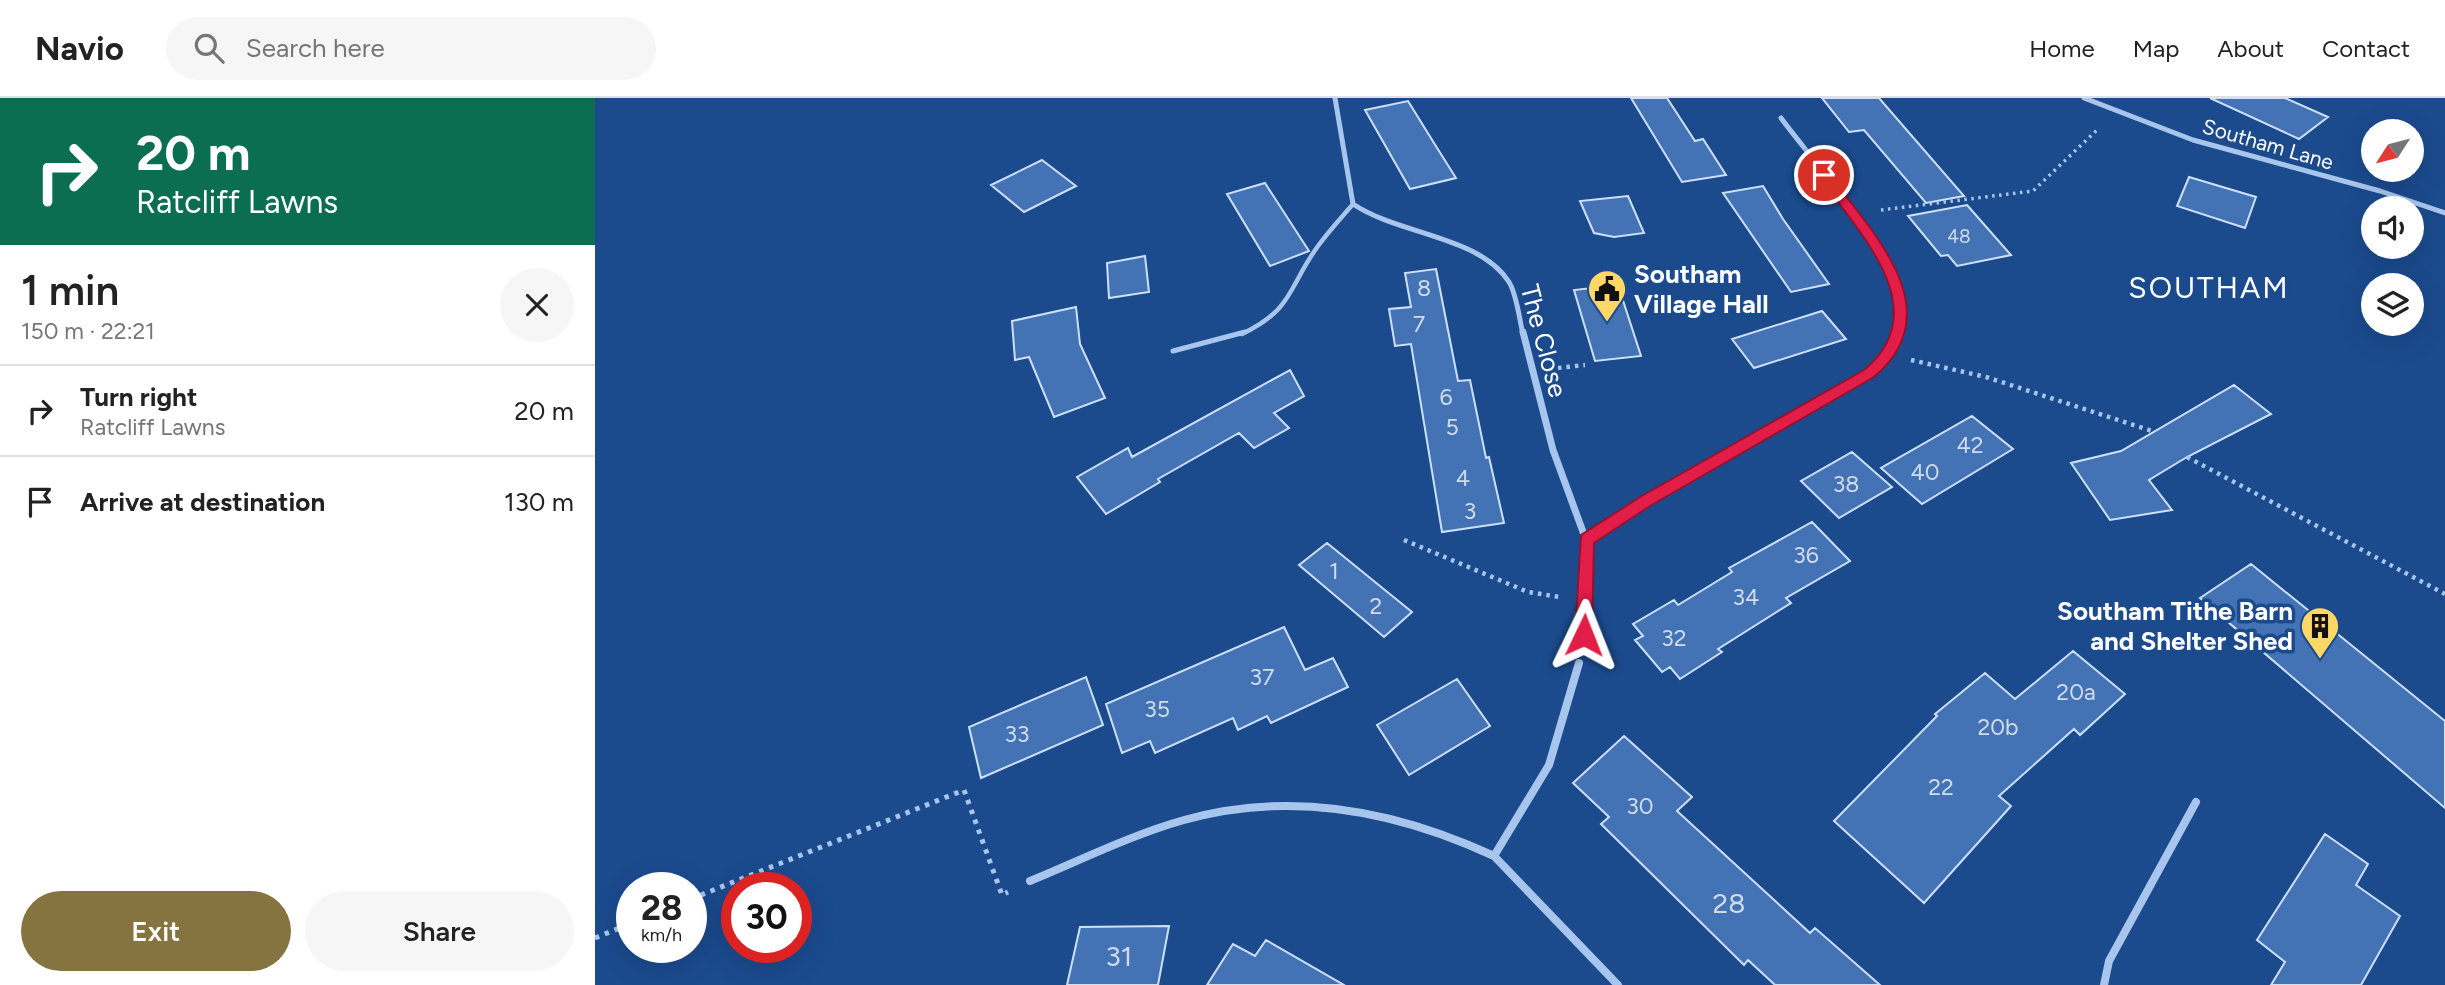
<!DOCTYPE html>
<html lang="en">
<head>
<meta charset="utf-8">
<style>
	body { margin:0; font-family:Figtree,sans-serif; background:#f6f6f6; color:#222; height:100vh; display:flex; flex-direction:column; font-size:26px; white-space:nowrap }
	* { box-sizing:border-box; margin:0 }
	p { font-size:23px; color:#767676 }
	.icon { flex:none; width:38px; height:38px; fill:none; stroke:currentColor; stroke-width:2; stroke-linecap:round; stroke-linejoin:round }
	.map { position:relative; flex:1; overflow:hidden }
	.details { display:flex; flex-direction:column; background:#fff; width:595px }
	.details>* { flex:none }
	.banner { background:#0b6e4f; color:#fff; overflow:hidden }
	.needle { width:46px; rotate:234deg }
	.controls { position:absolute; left:1766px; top:21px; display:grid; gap:14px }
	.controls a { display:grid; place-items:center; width:63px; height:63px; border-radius:50%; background:#fff; box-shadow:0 7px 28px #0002; font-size:35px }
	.speed { position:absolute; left:21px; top:774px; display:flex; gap:14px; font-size:35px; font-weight:700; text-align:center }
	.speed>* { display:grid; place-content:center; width:91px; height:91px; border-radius:50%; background:#fff; box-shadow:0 7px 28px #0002; line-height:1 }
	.speed small { font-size:18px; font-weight:400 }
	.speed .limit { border:10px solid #d22; background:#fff; color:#111 }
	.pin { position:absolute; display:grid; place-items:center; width:60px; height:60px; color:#fff; margin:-30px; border:4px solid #fff; border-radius:50%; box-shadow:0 2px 7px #0007 }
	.me { position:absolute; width:77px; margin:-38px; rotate:2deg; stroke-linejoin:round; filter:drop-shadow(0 0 5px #0008) }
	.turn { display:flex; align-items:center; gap:24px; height:147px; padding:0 21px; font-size:32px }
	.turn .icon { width:91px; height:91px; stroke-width:2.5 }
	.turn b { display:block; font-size:49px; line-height:60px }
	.round { display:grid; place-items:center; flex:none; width:74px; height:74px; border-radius:37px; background:#f6f6f6 }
	.head { display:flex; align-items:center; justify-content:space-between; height:119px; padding:0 21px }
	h1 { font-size:42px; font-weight:600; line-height:52px }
	.cta { display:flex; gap:14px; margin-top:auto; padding:14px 21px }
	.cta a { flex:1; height:80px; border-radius:42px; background:#857340; color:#fff; font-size:28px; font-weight:600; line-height:80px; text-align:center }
	.cta a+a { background:#f6f6f6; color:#222 }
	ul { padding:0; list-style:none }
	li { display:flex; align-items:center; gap:21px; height:91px; padding:0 21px; border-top:2px solid #e0e0e0 }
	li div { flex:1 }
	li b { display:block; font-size:26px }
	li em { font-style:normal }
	header { display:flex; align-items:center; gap:42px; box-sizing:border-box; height:98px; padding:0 35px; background:#fff; border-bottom:2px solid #e0e0e0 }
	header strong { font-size:33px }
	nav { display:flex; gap:38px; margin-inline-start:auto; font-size:24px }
	.search { width:490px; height:63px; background:#f6f6f6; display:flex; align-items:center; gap:18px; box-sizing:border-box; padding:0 24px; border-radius:38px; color:#767676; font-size:26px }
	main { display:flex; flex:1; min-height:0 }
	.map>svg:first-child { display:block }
	.building { fill:#4473b5; stroke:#cee0fa; stroke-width:2 }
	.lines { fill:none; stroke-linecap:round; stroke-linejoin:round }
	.path-far2 { stroke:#a8c5ed; stroke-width:3.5; stroke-dasharray:2.5 4.5; stroke-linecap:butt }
	.path-far1 { stroke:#a8c5ed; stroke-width:4.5; stroke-dasharray:3.5 5; stroke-linecap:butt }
	.path { stroke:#a8c5ed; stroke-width:5; stroke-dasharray:4.5 6; stroke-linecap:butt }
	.lane-far1 { stroke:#a8c5ed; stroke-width:4.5 }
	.lane { stroke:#a8c5ed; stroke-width:5 }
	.street-far2 { stroke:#a8c5ed; stroke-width:5 }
	.street-far1 { stroke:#a8c5ed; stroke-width:7 }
	.street { stroke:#a8c5ed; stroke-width:8 }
	.route { fill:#e11d48; stroke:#92132f; stroke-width:2 }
	.labels { text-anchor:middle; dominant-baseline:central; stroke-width:7; stroke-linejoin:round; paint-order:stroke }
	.far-number-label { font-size:19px; fill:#d0dcec }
	.far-street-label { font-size:21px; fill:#fff; stroke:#1b4a8d }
	.number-label { font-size:23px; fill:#d0dcec }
	.poi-label { font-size:26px; font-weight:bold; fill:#fff; stroke:#1b4a8d; text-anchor:start }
	.street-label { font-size:26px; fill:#fff; stroke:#1b4a8d }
	.near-number-label { font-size:28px; fill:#d0dcec }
	.quarter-label { font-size:30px; letter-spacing:2px; fill:#fff; stroke:#1b4a8d }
</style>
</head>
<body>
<header>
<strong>Navio</strong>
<div class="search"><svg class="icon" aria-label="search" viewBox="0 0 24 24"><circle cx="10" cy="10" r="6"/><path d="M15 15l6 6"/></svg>Search here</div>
<nav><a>Home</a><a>Map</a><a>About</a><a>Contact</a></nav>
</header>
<main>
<section class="details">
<div class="banner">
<div class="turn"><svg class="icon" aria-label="right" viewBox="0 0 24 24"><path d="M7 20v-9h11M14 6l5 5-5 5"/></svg><div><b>20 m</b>Ratcliff Lawns</div></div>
</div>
<div class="head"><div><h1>1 min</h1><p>150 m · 22:21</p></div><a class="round"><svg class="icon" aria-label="close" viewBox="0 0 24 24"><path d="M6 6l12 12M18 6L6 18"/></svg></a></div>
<ul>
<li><svg class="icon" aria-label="right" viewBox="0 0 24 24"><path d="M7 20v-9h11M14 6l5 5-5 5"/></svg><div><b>Turn right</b><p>Ratcliff Lawns</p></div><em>20 m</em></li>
<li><svg class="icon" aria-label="arrive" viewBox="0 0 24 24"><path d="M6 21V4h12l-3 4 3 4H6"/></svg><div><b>Arrive at destination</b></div><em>130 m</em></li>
</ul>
<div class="cta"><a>Exit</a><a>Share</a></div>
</section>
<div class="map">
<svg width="1850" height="887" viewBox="0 0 1850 887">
	<rect width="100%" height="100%" fill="#1b4a8d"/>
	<path class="building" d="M1036,0h36l28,43 8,-2 23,36 -44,7z
		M1227,0h57l85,98 -38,7 -62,-73 -15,2z
		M1615,0h75l43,19 -29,22z
		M813,3l26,42 22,35 -46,11 -45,-79z
		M447,62l34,26 -52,26 -33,-27z
		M1594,79l67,20 -11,31 -68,-22z
		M670,85l44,68 -39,15 -43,-72z
		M1168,88l20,33 46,65 -38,8 -68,-99z
		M1033,98l16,37 -30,4 -20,-4 -14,-32z
		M1372,107l44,50 -54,11 -9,-11 -7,1 -33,-40z
		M550,158l4,36 -40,6 -2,-35z
		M841,171l22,112 12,-1 16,78 3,-1 15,66 -62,9 -31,-188 -16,2 -6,-37 22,-2 -6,-34z
		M1023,187l23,71 -46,5 -21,-71z
		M481,209l4,37 25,54 -51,19 -25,-60 -14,3 -3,-39z
		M1227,213l24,28 -92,29 -22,-29z
		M695,272l14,26 -30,17 15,15 -35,20 -15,-15 -81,46 2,3 -54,32 -29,-37 51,-29 4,9z
		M1639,287l37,29 -84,43 -38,23 23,30 -62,10 -39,-57 50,-12z
		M1377,318l41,33 -91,55 -41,-36z
		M1257,354l40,35 -53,31 -38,-37z
		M1217,424l38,39 -64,37 5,5 -73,46 4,3 -42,27 -10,-12 -8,5 -27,-32 8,-4 -10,-12 41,-24 4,5 54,-33 -3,-4z
		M732,445l85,69 -28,25 -85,-72z
		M1656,466l194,157v87l-245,-210z
		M689,529l21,43 28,-12 15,29 -77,36 -4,-7 -29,14 -5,-12 -78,35 -5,-12 -28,12 -16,-49z
		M1478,553l52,43 -45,41 -6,-6 -75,67 12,10 -87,97 -90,-82 103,-105 -2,-2 50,-41 30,26z
		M491,579l17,48 -122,53 -12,-51z
		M862,581l33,47 -81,49 -32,-50z
		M1029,638l68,61 -15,14 133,122 5,-5 65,57h-105l-27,-25 -4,5 -143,-141 8,-7 -36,-34z
		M1730,736l43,30 -12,21 44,31 -39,69h-90l14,-23 -28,-22z
		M574,828l-11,59h-91l13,-58z
		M671,842l78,45h-137l26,-41 22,12z"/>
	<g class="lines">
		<path class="path-far2" d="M1286,112l152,-19 65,-62"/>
		<path class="path-far1" d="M1316,262l75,17 169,55
			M963,270l27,-3
			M1592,359l258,137
			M809,442l124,52 32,5"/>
		<path class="path" d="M96,801l273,-109 38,105 6,-3
			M0,840l37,-15"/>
		<path class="lane-far1" d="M647,236c52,-25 46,-47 76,-88 11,-15 23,-28 35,-42"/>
		<path class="lane" d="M578,253l72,-19"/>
		<path class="street-far2" d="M740,0l18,106c46,31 127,32 156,78 8,13 10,36 14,52
			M1489,0l109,42 187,51 65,22
			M1186,20c35,48 137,156 116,216"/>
		<path class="street-far1" d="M928,234l30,118 33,90 -2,85
			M991,442l59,-39 224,-128 20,-21 9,-20"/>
		<path class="street" d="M989,537v-12
			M984,565l-30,102 -55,91 124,129
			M435,783c51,-21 101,-46 154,-61 107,-30 211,-10 310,36
			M1509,887l5,-24 87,-159"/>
	</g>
	<path class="route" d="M1224,75h9c43,58 125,138 46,204l-224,129 -56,37 -2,92 -8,8 -6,-2 -3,-6 6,-100 59,-38 224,-127c74,-61 -8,-140 -46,-195z"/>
	<defs>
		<g id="civic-pin" transform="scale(2.0125)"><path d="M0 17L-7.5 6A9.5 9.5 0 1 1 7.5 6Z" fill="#fed765" stroke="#1b4a8d"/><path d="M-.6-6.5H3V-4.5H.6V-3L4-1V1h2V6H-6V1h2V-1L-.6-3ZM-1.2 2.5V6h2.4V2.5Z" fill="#111"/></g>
		<g id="building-pin" transform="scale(2.0125)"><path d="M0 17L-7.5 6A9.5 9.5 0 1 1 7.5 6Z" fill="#fed765" stroke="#1b4a8d"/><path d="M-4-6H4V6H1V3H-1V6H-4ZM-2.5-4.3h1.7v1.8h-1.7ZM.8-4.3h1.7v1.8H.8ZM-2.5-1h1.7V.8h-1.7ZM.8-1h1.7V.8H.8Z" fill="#111"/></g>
	</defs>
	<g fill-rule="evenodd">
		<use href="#civic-pin" x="1012" y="191"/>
		<use href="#building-pin" x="1725" y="528"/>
	</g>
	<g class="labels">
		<g class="far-number-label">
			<text x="1364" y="138">48</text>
		</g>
		<g class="far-street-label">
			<text transform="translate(1673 46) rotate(16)">Southam Lane</text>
		</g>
		<g class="number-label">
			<text x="829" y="190">8</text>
			<text x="824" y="226">7</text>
			<text x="851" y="299">6</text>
			<text x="857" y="329">5</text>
			<text x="1375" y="347">42</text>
			<text x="1330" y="374">40</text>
			<text x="868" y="380">4</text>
			<text x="1251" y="386">38</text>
			<text x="875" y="413">3</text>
			<text x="1211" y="457">36</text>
			<text x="739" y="473">1</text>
			<text x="1151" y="499">34</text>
			<text x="781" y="508">2</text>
			<text x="1079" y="540">32</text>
			<text x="667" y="579">37</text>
			<text x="1481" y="594">20a</text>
			<text x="562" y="611">35</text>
			<text x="1403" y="629">20b</text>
			<text x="422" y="636">33</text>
			<text x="1346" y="689">22</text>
			<text x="1045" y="708">30</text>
		</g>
		<g class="poi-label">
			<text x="1039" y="176">Southam<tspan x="1039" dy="30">Village Hall</tspan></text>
			<text x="1698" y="513" text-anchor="end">Southam Tithe Barn<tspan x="1698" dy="30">and Shelter Shed</tspan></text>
		</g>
		<g class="street-label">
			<text transform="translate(949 243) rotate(75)">The Close</text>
		</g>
		<g class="near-number-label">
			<text x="1134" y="805">28</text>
			<text x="524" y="858">31</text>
		</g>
		<g class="quarter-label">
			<text x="1614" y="189">SOUTHAM</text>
		</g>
	</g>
</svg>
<div class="controls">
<a><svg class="needle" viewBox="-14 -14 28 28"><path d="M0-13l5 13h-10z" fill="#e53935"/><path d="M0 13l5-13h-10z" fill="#767676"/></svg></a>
<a><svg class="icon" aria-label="sound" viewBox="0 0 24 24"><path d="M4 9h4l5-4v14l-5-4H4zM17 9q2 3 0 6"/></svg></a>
<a><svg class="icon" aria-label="layers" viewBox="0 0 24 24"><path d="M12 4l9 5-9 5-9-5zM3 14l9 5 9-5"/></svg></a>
</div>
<div class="speed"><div>28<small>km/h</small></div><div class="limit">30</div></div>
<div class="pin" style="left:1229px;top:77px;background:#d93025"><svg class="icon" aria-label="arrive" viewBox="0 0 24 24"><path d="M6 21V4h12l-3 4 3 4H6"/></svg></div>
<svg class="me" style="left:989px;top:537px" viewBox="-20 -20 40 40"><path d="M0-17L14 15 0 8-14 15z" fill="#e11d48" stroke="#fff" stroke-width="4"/></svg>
</div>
</main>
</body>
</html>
